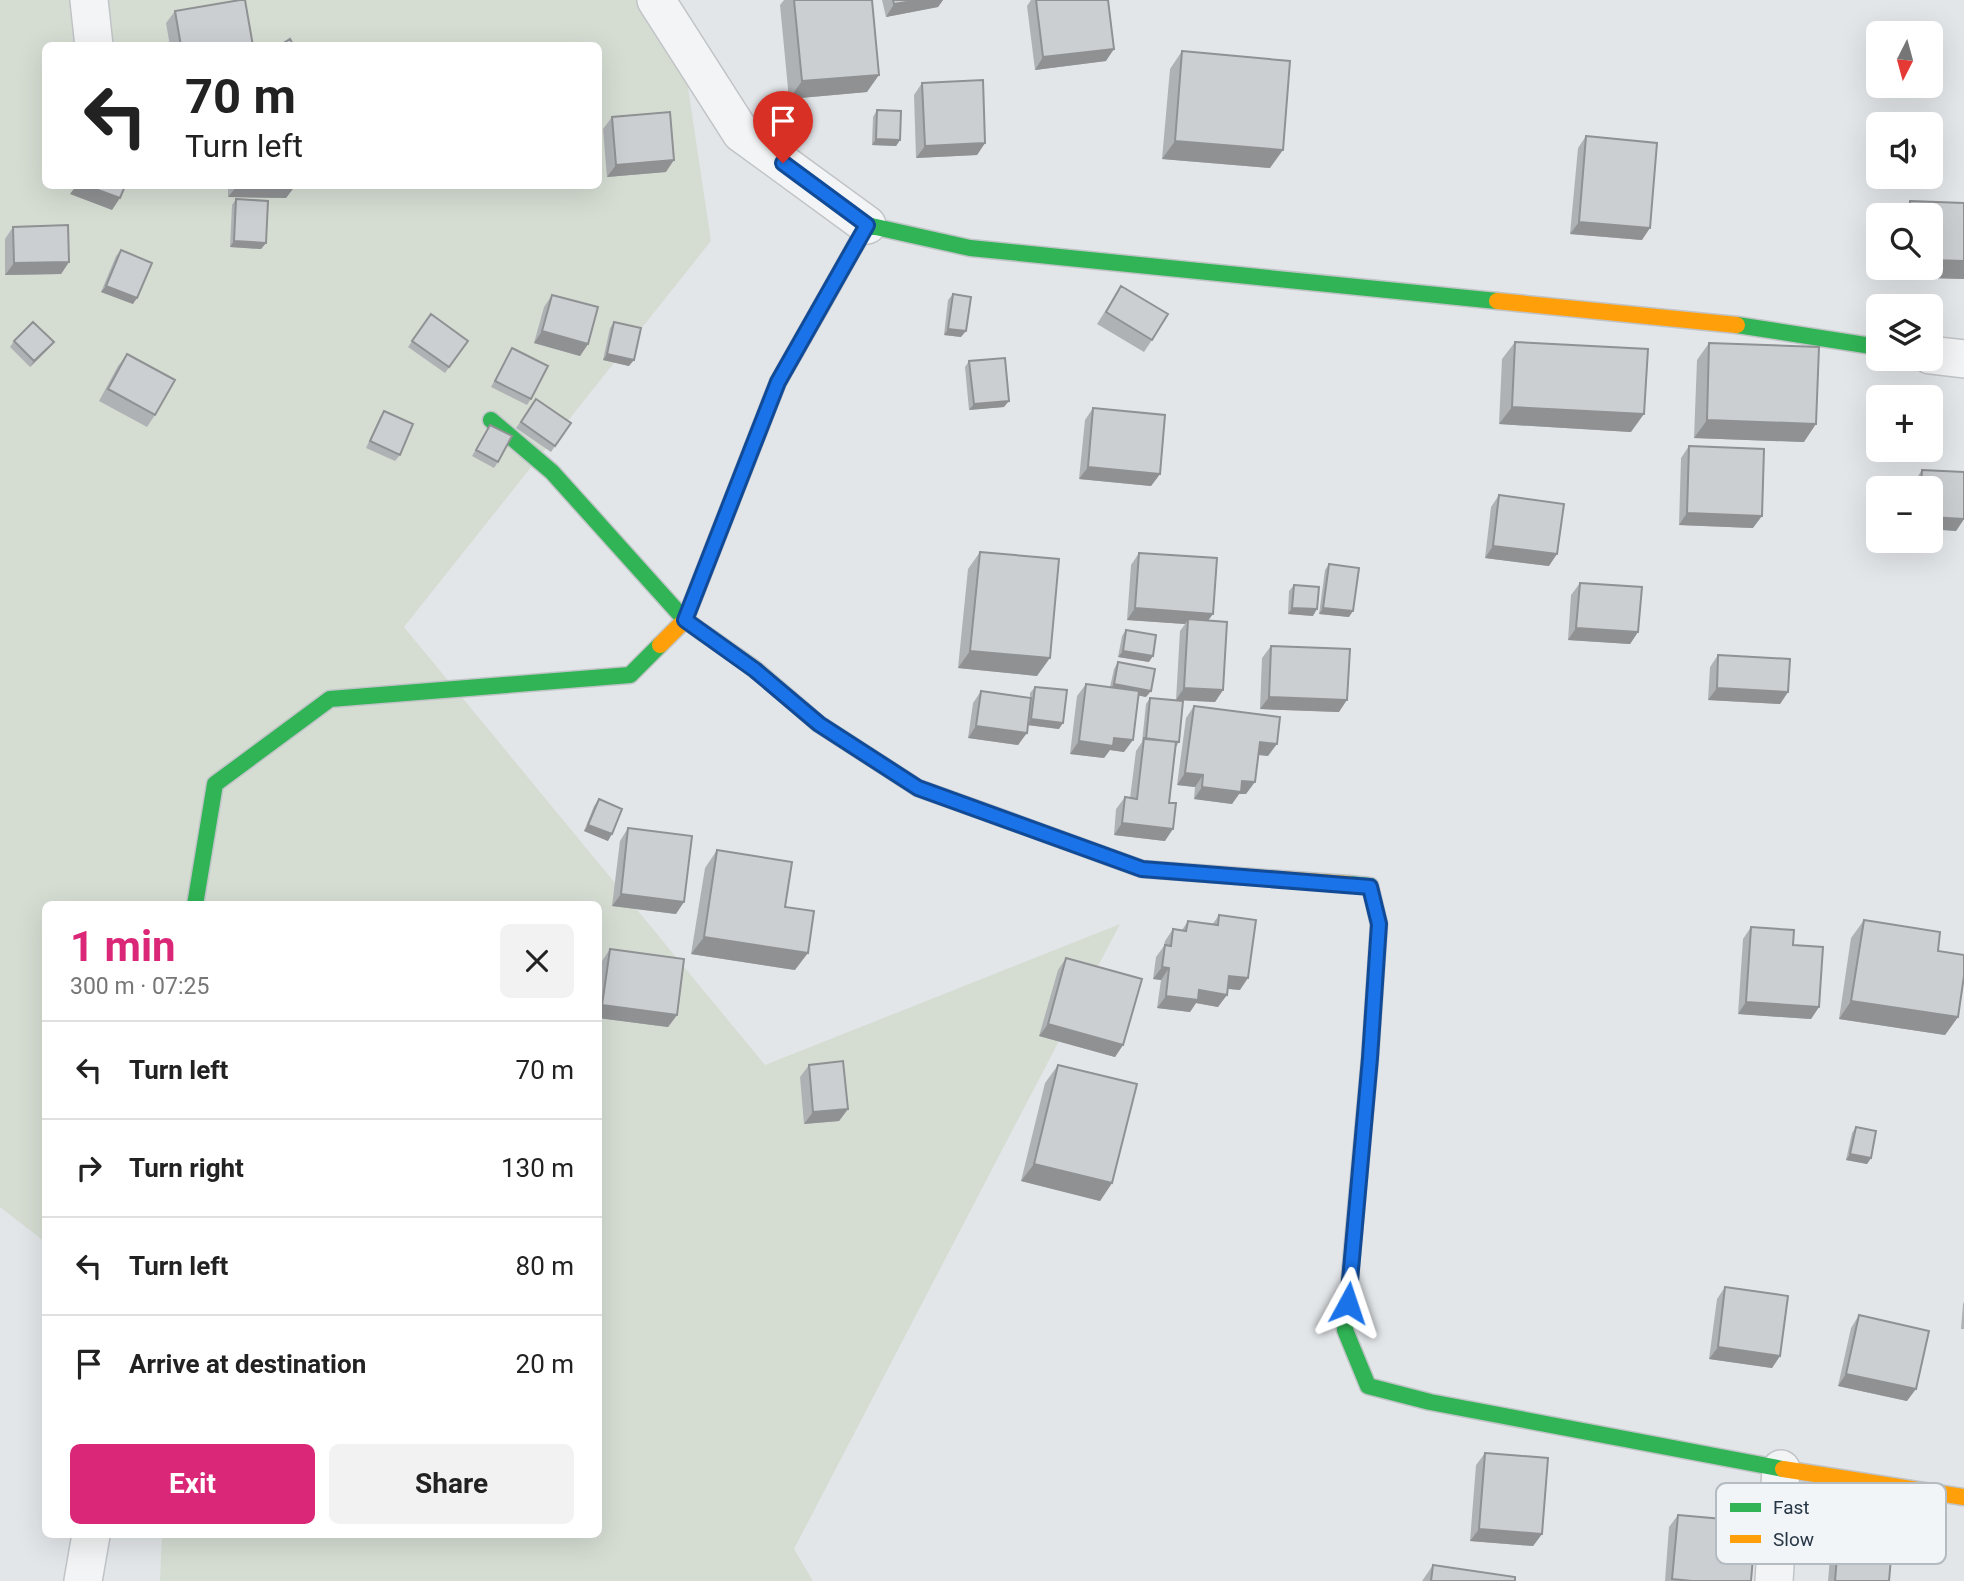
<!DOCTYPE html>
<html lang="en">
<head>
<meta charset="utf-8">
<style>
	body { margin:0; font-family:Roboto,sans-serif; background:#f2f2f2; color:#222; height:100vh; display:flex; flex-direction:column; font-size:26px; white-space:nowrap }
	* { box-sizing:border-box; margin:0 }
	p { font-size:23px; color:#767676 }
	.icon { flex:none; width:38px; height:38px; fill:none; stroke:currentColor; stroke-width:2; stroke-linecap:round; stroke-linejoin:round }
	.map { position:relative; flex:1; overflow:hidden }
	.details { position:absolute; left:42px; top:901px; width:560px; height:637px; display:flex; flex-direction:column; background:#fff; border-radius:10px; box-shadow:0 7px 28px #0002 }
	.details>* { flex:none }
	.guide { position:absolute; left:42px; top:42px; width:560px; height:147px; border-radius:10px; box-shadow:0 7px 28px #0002; background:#fff; color:#222; overflow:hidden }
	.needle { width:46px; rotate:186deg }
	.tools { position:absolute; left:1866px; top:21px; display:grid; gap:14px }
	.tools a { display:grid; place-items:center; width:77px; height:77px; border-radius:10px; background:#fff; box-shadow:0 7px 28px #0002; font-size:35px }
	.pin { position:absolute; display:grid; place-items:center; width:60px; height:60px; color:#fff; margin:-72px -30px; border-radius:50% 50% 50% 0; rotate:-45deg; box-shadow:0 0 7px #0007 }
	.pin .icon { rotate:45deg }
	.me { position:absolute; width:77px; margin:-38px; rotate:5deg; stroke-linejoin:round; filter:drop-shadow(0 0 5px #0008) }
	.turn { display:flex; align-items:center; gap:24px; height:147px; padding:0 28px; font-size:32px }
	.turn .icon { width:91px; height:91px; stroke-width:2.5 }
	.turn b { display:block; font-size:49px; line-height:60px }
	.round { display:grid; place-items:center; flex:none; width:74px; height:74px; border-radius:10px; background:#f2f2f2 }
	.summary { display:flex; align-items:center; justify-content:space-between; height:119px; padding:0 28px }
	h1 { font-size:42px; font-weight:700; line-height:52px; color:#db2777 }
	.primary-button { display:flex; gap:14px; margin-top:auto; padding:14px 28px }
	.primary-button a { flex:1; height:80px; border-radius:10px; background:#db2777; color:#fff; font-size:28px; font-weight:700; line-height:80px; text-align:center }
	.primary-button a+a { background:#f2f2f2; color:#222 }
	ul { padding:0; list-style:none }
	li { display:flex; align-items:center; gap:21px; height:98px; padding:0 28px; border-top:2px solid #e0e0e0 }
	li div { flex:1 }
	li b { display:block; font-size:26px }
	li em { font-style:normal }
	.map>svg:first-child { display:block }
	.green { fill:#d5ddd3; fill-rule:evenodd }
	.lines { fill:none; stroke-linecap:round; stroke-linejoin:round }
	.street-casing { stroke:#c1c4c7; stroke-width:40 }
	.fast-casing { stroke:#c1c4c7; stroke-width:19 }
	.slow-casing { stroke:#c1c4c7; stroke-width:19 }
	.street { stroke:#f3f4f5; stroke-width:37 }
	.fast { stroke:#30b455; stroke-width:16 }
	.slow { stroke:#ff9f0a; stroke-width:16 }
	.wall { fill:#afb2b5 }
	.shaded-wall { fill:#8f9193 }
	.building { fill:#cccfd2; stroke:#8f9193; stroke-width:2 }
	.route-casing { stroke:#114b97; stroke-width:18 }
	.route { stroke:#1a73e8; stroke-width:12 }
	.key { fill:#f1f5f8; stroke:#b4bcc2; stroke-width:2 }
	.key-label { font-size:19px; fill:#273645 }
</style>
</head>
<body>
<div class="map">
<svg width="1964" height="1581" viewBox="0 0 1964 1581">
	<rect width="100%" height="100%" fill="#e3e6e9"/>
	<path class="green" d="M0,0h675l36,241 -307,386 361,438 355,-141 -326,625 19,32h-653l2,-46h436v-630h-552l-1,337 -45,-35zM46,46h552v140h-552z"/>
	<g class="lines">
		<g class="street-casing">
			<path id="street" d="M89,0l5,46
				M656,0l85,133 126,92
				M1930,355l34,4
				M83,1581l8,-46
				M1774,1581l7,-112"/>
		</g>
		<g class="fast-casing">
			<path id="fast" d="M819,310l48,-85 103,23 527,53
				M1737,325l141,22
				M491,420l61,52 133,148 70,49 64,55 99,64 56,20
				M1349,884l21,2 9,38 -9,133 -25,273 23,56 62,16 353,67
				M195,905l20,-121 115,-85 300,-24 30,-30"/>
		</g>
		<g class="slow-casing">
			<path id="slow" d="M1497,301l240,24
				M660,645l25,-25 93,-238 41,-72
				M974,808l168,61 207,15
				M1783,1469l181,28"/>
		</g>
		<use href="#street" class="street"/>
		<use href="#fast" class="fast"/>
		<use href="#slow" class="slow"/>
	</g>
	<path class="wall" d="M784,0h88l-5,92 -78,7 -9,-94z
		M882,0h61l-5,7 -52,10z
		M1031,0h77l-2,61 -71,9 -8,-64z
		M175,11l78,35h-83l-4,-23z
		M1182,51l88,117 -108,-9 8,-90z
		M922,83l63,60 -8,12 -61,3 -2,-63z
		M877,110l23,30 -4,6 -24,-1 1,-28z
		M612,117l54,55 -59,5 -4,-48z
		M1586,136l56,104 -72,-6 8,-86z
		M228,186h67l-9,12 -58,-1z
		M236,199l30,44 -5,6 -31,-2 2,-42z
		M1910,201l54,2v76l-68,-2v-9h34v-53h-30z
		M13,227l56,35 -8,12 -56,1v-36z
		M121,250l12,54 -32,-12 15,-36z
		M1121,286l31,54 -8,12 -47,-28z
		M953,294l8,43 -17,-2 4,-35z
		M552,295l36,49 -8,12 -46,-13 10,-36z
		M431,314l37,27 -23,32 -37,-26z
		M614,322l15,44 -26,-6 7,-32z
		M14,341l40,1 -5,6 -19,19 -20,-20z
		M1515,342l116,90 -132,-8 3,-65z
		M1709,343l95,99 -110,-4 3,-78z
		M512,348l19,51 -4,6 -36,-18z
		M127,354l28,61 -8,12 -48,-26 19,-35z
		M969,361l35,46 -35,3 -4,-43z
		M536,399l35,24 -20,29 -35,-24z
		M1093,408l67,66 -9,12 -72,-7 6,-59z
		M384,411l16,44 -5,6 -29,-13 14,-31z
		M490,425l8,37 -4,6 -22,-12z
		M1689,446l64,82 -74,-3 2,-67z
		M1922,470l42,49 -8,12 -26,-2v-41h-17l1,-6z
		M1499,495l50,71 -64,-8 6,-51z
		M980,552l57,124 -79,-8 10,-99z
		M1139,553l69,67 15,70 -8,12 -39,-2 4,-69 5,-7 -58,-4 4,-55z
		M1329,564l20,53 -30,-3 6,-44z
		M1580,583l58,49 -8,12 -62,-4 3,-45z
		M1294,585l19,31 -25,-2 1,-23z
		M1126,630l23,32 -31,-5 4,-21z
		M1271,646l68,66 -79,-3 2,-51z
		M1718,655l70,37 -8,12 -72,-4 2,-33z
		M1118,662l28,35 -7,-2 -15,57 -14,-2 -6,8 -34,-4 7,-58 9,-12 24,3 4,-18z
		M1035,687l24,42 -31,-4 -10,20 -50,-7 5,-35 8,-12 49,7v-5z
		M1150,698l29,44 -3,5 -11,94 -51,-6 2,-26 9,-12 5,1 6,-47 6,-9 4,-38z
		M1194,706l74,50 -10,-1 -12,39h-7l-7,10 -38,-5 1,-12 -18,-2 9,-67z
		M599,799l9,42 -24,-10 10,-25z
		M628,828l48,86 -64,-8 8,-65z
		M717,850l68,57 10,63 -104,-16 14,-86z
		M1219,915l21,75 -12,-1 -10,18 -22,-4 -6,9 -33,-4 4,-28 -8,-1 3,-22 8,-11 1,-5 8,-12 9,1 6,-9 24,4z
		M1864,920l74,31 20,66 -13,18 -106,-16 12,-81z
		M1751,927l42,18 26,62 -8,12 -73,-5 5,-75z
		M610,949l67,66 -9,12 -70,-9v-35l4,-22z
		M1066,958l57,87 -8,12 -76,-21 19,-66z
		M809,1065l39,44 -9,12 -35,3 -4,-47z
		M1058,1065l54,118 -12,18 -79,-20 24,-98z
		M1856,1127l15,31 -4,6 -21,-4 6,-27z
		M1725,1287l55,69 -8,12 -63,-9 8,-60z
		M1964,1302v27h-3l2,-25z
		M1859,1315l48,86 -69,-15 13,-58z
		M1485,1453l57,81 -9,12 -63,-5 6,-76z
		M1841,1508l48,73h-61l5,-61z
		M1678,1515l73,66h-86l4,-54z
		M1433,1565l82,16h-93z"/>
	<path class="shaded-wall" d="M919,0h24l-5,7 -52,10 8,-13z
		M1114,49l-8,12 -71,9 8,-13z
		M879,75l-12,17 -78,7 13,-18z
		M876,139l24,1 -4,6 -24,-1z
		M1175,141l108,9 -13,18 -108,-9z
		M985,143l-8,12 -61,3 9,-12z
		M674,160l-8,12 -59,5 9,-12z
		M76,186h11l33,12 -8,12 -42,-16z
		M237,186h58l-9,12 -58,-1z
		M1579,222l71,6 -8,12 -72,-6z
		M234,241l32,2 -5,6 -31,-2z
		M1930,260l34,1v18l-68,-2 6,-9h28z
		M69,262l-8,12 -56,1 9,-12z
		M106,286l31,12 -4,6 -32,-12z
		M948,329l18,2 -5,6 -17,-2z
		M542,331l46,13 -8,12 -46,-13z
		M54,342l-5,6 -19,19 4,-6z
		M607,354l27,6 -5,6 -26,-6z
		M1009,401l-5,6 -35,3 5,-6z
		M1512,407l132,7 -13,18 -132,-8z
		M1707,420l109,4 -12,18 -110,-4z
		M1088,467l72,7 -9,12 -72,-7z
		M1687,513l75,3 -9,12 -74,-3z
		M1930,517l34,2 -8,12 -26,-2z
		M1493,546l64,8 -8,12 -64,-8z
		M1135,608l78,6 -9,12 -16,-7 -3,5 -58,-4z
		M1292,608l25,1 -4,7 -25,-2z
		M1323,608l30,3 -4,6 -30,-3z
		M1576,628l62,4 -8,12 -62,-4z
		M970,651l80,7 -13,18 -79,-8z
		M1123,651l30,5 -4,6 -31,-5z
		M1114,684l37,7 -5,6 -36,-7z
		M1184,688l39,2 -8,12 -39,-2z
		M1717,688l71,4 -8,12 -72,-4z
		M1269,697l78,3 -8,12 -79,-3z
		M1031,719l32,4 -4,6 -32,-4z
		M976,726l51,7 -9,12 -50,-7z
		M1114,738l19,2 -9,12 -14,-2 -6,8 -34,-4 9,-13z
		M1260,742l17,2 -9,12 -16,-2z
		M1185,773l18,2 -8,12 -18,-2z
		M1242,781l13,1 -9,12h-7l-7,10 -38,-5 8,-12z
		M1122,823l51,6 -8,12 -51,-6z
		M588,825l24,9 -4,7 -24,-10z
		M621,894l63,8 -8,12 -64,-8z
		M704,937l104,16 -13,17 -104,-16z
		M1162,967l7,1 -8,12 -8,-1z
		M1229,976l19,2 -8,12 -19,-2z
		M1199,990l28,5 -9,12 -22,-4 -6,9 -33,-4 9,-12z
		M1851,1001l107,16 -13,18 -106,-16z
		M1746,1002l73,5 -8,12 -73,-5z
		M602,1005l75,10 -9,12 -70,-9v-8z
		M1048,1024l75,21 -8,12 -76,-21z
		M848,1109l-9,12 -35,3 9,-12z
		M1850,1154l21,4 -4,6 -21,-4z
		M1034,1164l78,19 -12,18 -79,-20z
		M1718,1347l62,9 -8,12 -63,-9z
		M1846,1374l70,15 -9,12 -69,-15z
		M1479,1529l63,5 -9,12 -63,-5z"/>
	<path class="building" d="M240,0h5l8,46h-72l-6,-35z
		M794,0h78l7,75 -77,6z
		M893,0h26l-25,4z
		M1036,0h72l6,49 -71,8z
		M290,39l4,7h-15z
		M1182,51l108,10 -7,89 -108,-9z
		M983,80l2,63 -60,3 -3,-63z
		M877,110l24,1 -1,29 -24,-1z
		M670,112l4,48 -58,5 -4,-48z
		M1586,136l71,7 -7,85 -71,-6z
		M87,186h38l-5,12z
		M236,199l32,2 -2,42 -32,-2z
		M1910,201l54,2v58l-34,-1v-45h-20z
		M68,225l1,37 -55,1 -1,-36z
		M121,250l31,13 -15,35 -31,-12z
		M1121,286l47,28 -16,26 -46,-28z
		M953,294l18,3 -5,34 -18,-2z
		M552,295l46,12 -10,37 -46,-13z
		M431,314l37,27 -19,26 -37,-26z
		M33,322l21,20 -20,19 -20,-20z
		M614,322l27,6 -7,32 -27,-6z
		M1515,342l133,7 -4,65 -132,-7z
		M1709,343l110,4 -3,77 -109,-4z
		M512,348l36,18 -17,33 -36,-18z
		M127,354l48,26 -20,35 -47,-26z
		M1005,358l4,43 -35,3 -5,-43z
		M536,399l35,24 -16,23 -34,-24z
		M1093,408l72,7 -5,59 -72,-7z
		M384,411l29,13 -13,31 -30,-14z
		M490,425l22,11 -14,26 -22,-12z
		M1689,446l75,3 -2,67 -75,-3z
		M1922,470l42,2v47l-34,-2v-29h-9z
		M1499,495l65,9 -7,50 -64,-8z
		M980,552l79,7 -9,99 -80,-7z
		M1139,553l78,5 -4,56 -78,-6z
		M1329,564l30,4 -6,43 -30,-3z
		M1580,583l62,4 -4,45 -62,-4z
		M1294,585l25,2 -2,22 -25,-1z
		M1188,619l39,3 -4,68 -39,-2z
		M1126,630l30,5 -3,21 -30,-5z
		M1271,646l79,3 -3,51 -78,-3z
		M1718,655l72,4 -2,33 -71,-4z
		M1118,662l37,7 -4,22 -37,-7z
		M1086,684l53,7 -6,49 -19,-2 -1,8 -34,-5z
		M1035,687l32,3 -4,33 -32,-4z
		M981,691l50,7 -4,35 -51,-7z
		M1150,698l33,3 -4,41 -33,-3z
		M1194,706l86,11 -3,27 -17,-2 -5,40 -13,-1 -1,11 -39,-5 1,-12 -18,-2z
		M1144,738l32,4 -7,61h7l-3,26 -51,-6 3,-26 12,2z
		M599,799l23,10 -10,25 -24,-9z
		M628,828l64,8 -8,66 -63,-8z
		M717,850l75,12 -7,45 29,4 -6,42 -104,-16z
		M1219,915l37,5 -8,58 -19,-2 -2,19 -28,-5 -1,10 -32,-4 3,-28 -7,-1 3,-22 6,1 2,-17 13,2 2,-10 30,4z
		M1864,920l76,12 -2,19 26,4v21l-6,41 -107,-16z
		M1751,927l43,3 -1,15 30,2 -4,60 -73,-5z
		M610,949l74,10 -7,56 -75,-10z
		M1066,958l76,21 -19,66 -75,-21z
		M843,1061l5,48 -35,3 -4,-47z
		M1058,1065l79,19 -25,99 -78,-19z
		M1856,1127l20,4 -5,27 -21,-4z
		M1725,1287l63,9 -8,60 -62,-9z
		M1859,1315l70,16 -13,58 -70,-15z
		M1485,1453l63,5 -6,76 -63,-5z
		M1841,1508l54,5 -6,68h-54z
		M1678,1515l78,7 -5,59h-59l-20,-2z
		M1433,1565l82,12v4h-84z"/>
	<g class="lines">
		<g class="route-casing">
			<path id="route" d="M783,163l84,62 -89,157 -93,238 70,50 64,54 99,64 224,81 228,18 9,37 -9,134 -22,245"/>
		</g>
		<use href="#route" class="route"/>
	</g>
	<rect x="1716" y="1483" width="230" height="81" rx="10" class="key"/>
	<rect x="1730" y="1503" width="31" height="9" fill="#30b455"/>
	<rect x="1730" y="1535" width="31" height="8" fill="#ff9f0a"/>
	<g class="key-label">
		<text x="1773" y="1514">Fast</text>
		<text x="1773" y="1546">Slow</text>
	</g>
</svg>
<div class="tools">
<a><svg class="needle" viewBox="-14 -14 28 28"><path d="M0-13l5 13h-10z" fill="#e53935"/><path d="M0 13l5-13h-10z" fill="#767676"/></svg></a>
<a><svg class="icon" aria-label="sound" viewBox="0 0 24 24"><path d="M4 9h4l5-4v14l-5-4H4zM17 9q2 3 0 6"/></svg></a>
<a><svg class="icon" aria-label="search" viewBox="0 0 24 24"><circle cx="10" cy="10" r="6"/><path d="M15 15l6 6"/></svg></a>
<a><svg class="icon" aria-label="layers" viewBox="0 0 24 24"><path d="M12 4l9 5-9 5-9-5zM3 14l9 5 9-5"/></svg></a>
<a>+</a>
<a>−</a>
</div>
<div class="pin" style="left:783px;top:163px;background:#d93025"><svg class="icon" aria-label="arrive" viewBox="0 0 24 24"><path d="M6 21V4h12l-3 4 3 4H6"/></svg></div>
<svg class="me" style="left:1348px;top:1303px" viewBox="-20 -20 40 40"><path d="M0-17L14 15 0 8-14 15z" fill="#1a73e8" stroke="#fff" stroke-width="4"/></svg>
<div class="guide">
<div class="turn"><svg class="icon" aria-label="left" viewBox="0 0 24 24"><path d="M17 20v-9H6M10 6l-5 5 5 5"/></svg><div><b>70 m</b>Turn left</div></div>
</div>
<section class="details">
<div class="summary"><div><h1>1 min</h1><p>300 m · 07:25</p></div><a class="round"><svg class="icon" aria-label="close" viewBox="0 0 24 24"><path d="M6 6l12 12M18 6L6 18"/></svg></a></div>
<ul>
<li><svg class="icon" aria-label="left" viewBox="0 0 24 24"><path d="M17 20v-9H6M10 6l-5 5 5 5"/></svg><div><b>Turn left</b></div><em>70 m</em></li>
<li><svg class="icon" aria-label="right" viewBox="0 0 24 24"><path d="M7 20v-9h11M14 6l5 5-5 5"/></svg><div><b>Turn right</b></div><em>130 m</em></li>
<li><svg class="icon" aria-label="left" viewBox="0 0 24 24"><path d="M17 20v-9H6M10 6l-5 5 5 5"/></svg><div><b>Turn left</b></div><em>80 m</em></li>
<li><svg class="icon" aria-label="arrive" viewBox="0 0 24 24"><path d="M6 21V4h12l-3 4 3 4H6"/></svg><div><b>Arrive at destination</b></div><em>20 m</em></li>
</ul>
<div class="primary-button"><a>Exit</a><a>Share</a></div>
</section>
</div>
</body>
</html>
